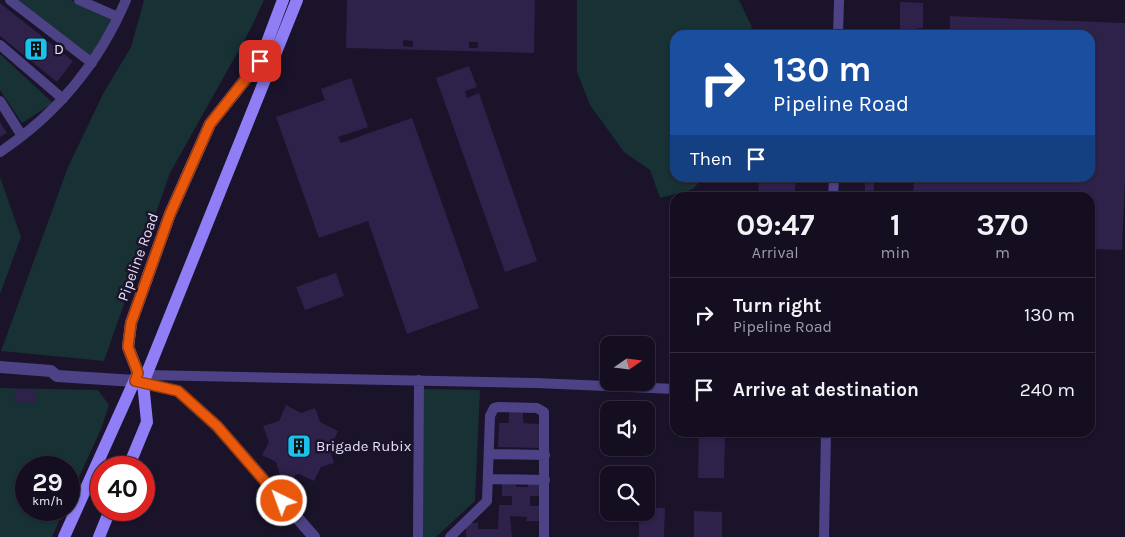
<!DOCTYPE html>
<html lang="en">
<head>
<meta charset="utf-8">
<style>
	body { margin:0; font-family:Karla,sans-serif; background:#211c2d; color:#f1f3f6; height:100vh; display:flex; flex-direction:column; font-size:19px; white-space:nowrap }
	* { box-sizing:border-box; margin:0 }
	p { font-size:16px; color:#9d9ca5 }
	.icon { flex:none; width:28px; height:28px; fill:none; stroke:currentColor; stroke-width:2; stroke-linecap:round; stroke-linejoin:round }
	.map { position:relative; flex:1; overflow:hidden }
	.sheet { position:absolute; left:670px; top:192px; width:425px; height:245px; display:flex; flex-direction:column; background:#140e20; border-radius:15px; box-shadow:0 1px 4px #0004,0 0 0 1px #332e3e }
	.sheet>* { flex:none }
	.banner { position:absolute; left:670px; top:30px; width:425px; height:152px; border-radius:15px; box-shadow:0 1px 4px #0004,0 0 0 1px #332e3e; background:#1a4fa0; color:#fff; overflow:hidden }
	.needle { width:32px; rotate:76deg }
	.controls { position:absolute; left:600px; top:336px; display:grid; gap:10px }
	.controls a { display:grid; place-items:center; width:55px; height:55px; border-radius:10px; background:#140e20; box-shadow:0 1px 4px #0004,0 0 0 1px #332e3e; font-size:25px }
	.speed { position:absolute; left:15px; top:456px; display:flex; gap:10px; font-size:25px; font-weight:700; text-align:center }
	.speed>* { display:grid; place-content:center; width:65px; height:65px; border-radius:50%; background:#140e20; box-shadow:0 1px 4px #0004,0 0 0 1px #332e3e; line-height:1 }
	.speed small { font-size:12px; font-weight:400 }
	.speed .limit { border:8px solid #d22; background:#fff; color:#111 }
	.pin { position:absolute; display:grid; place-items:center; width:42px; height:42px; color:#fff; margin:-21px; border-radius:10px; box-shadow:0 2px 8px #0006 }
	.me { position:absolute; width:55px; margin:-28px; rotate:318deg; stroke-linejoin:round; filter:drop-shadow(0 0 4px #0008) }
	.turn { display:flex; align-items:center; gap:18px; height:105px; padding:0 20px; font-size:22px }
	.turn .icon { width:65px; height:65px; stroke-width:2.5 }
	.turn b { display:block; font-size:35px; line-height:42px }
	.then { display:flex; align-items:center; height:48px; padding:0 20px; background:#0003; gap:10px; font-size:19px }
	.eta { display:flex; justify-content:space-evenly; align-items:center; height:85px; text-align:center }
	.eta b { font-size:30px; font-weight:700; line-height:35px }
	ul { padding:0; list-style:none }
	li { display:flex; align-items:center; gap:15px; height:75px; padding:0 20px; border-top:1px solid #332e3e }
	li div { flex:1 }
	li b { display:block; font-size:19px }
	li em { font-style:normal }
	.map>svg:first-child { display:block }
	.green { fill:#173134 }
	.building { fill:#2e214a; fill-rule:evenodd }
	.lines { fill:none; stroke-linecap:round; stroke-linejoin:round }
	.minor { stroke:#4d4285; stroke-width:10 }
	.tertiary { stroke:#4d4285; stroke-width:12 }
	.secondary { stroke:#8f7ef5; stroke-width:12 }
	.route-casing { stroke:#983908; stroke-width:12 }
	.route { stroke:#ea580c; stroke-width:9 }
	.labels { text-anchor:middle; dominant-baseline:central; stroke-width:5; stroke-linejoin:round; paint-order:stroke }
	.poi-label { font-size:15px; fill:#e6dffc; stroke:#1a132a; text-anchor:start }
	.street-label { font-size:15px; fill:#e6dffc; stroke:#1a132a }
</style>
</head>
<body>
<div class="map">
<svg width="1125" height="537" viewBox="0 0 1125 537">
	<rect width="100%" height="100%" fill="#1a132a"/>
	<path class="green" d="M16,0h55l43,19 -21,39z
		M144,0h120l-14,30 -80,143 -66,188 -103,-10 67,-184 36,-75 27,-45z
		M577,0h162l13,27 -3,8h-74v143h28l-10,11 -33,9 -10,-28 -26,-18 -34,-47 -13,-33z
		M0,54l53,49 -31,20 -22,-33z
		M0,177l21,60 -21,57z
		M0,388l98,2 11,15 -8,24 -32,70v-31h-43v42h38l-12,27h-52z
		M423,389l57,1 -5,111 -39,36h-15z"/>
	<path class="building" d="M347,0h188l-1,53 -188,-5zM403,40l10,1v6l-10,-1zM469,42h9v6h-9z
		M900,2l23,1v25h-6l-1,7h-16z
		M0,3l73,58 -16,21 -57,-46z
		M950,16l175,7v156l-3,71 -32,-1v-51h-177l1,-20h176v-143h-140z
		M469,66l8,21 -12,4 2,7 12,-5 58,168 -32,11 -69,-194z
		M351,78l17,49 -30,10 3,6 71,-25 67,190 -72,26 -39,-113 -49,17 -43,-121 49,-17 -4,-11z
		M0,122l7,11 -7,4z
		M759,178h36v20h-37z
		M865,178h9v20h-9z
		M336,273l8,23 -39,14 -9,-23z
		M15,389l21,1 -1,13 -21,-1z
		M286,405l15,8 14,-5 5,14 18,9 -8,18 4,14 -13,4 -7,14 -15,-7 -17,7 -6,-19 -14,-7 7,-13 -6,-16 16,-5z
		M509,410h14v13l16,1v24l-41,-1 1,-24h10z
		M699,432h26l-1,46h-26z
		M502,480h14v7h12v-6h12v15h-10v10h10v15h-14l1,-4 -17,-1 2,21h-46v-14h12v6h20l1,-24h13v-9h-10z
		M646,508h19l-1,29h-25v-25h7z
		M694,511l28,1v25h-28z"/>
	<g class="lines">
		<path class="minor" d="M10,0l82,63
			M79,0l39,17
			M838,35l1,-35
			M0,45l63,54
			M0,101l22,35
			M0,152c57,-38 99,-89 126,-152
			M833,198l1,-20
			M146,375l390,8 139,6
			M489,454l56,1
			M488,479l57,1
			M418,537l1,-157
			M450,537l37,-36 3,-85 4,-8 5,-1 38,1 7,4v125
			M824,537l2,-105"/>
		<path class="tertiary" d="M0,367l51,4 6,5 78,5 43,10 39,35 97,111"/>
		<path class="secondary" d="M128,468l19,-46 -4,-39 154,-383
			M64,537l74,-164 -10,-26 3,-24 39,-109 40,-90 50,-63 23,-61
			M99,537l11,-27"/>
	</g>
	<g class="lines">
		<g class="route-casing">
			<path id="route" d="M260,61l-50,63 -40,90 -39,109 -3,24 10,26 -3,8 43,10 39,35 65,75"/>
		</g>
		<use href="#route" class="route"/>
	</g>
	<defs>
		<g id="building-square" transform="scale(1.25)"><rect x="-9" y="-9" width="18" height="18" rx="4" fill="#1bc0ed" stroke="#1a132a"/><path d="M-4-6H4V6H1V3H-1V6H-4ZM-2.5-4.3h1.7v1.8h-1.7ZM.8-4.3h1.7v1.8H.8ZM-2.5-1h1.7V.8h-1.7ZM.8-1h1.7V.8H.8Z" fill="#111"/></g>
	</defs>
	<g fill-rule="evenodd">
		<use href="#building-square" x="36" y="49"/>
		<use href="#building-square" x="299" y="446"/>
	</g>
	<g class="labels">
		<g class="poi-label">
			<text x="54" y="49">D</text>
			<text x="316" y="446">Brigade Rubix</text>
		</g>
		<g class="street-label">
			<text transform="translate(138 257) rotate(-70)">Pipeline Road</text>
		</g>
	</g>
</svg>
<div class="controls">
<a><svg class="needle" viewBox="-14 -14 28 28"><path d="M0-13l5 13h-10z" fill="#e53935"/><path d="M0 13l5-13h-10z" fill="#9d9ca5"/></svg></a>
<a><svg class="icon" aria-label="sound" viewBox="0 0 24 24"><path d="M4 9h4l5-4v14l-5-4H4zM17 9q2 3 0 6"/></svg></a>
<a><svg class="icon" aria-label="search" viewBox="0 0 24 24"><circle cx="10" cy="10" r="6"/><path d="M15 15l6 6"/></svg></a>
</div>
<div class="speed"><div>29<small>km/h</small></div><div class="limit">40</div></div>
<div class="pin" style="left:260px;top:61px;background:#d93025"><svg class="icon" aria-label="arrive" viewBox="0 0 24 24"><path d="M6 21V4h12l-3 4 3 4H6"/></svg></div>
<svg class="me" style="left:282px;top:501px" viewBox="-20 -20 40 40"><circle r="17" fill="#ea580c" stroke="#fff" stroke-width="3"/><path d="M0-11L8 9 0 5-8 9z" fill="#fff"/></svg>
<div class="banner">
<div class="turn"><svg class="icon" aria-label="right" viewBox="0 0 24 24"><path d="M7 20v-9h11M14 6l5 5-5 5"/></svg><div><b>130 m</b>Pipeline Road</div></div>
<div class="then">Then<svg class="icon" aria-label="arrive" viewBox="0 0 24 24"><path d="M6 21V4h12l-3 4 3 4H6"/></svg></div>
</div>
<section class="sheet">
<div class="eta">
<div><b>09:47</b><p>Arrival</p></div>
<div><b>1</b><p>min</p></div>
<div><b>370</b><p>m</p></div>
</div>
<ul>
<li><svg class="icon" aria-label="right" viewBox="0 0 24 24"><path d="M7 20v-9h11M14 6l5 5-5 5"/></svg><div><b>Turn right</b><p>Pipeline Road</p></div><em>130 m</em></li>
<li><svg class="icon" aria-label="arrive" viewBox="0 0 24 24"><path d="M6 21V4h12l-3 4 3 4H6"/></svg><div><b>Arrive at destination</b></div><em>240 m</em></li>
</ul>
</section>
</div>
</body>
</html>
